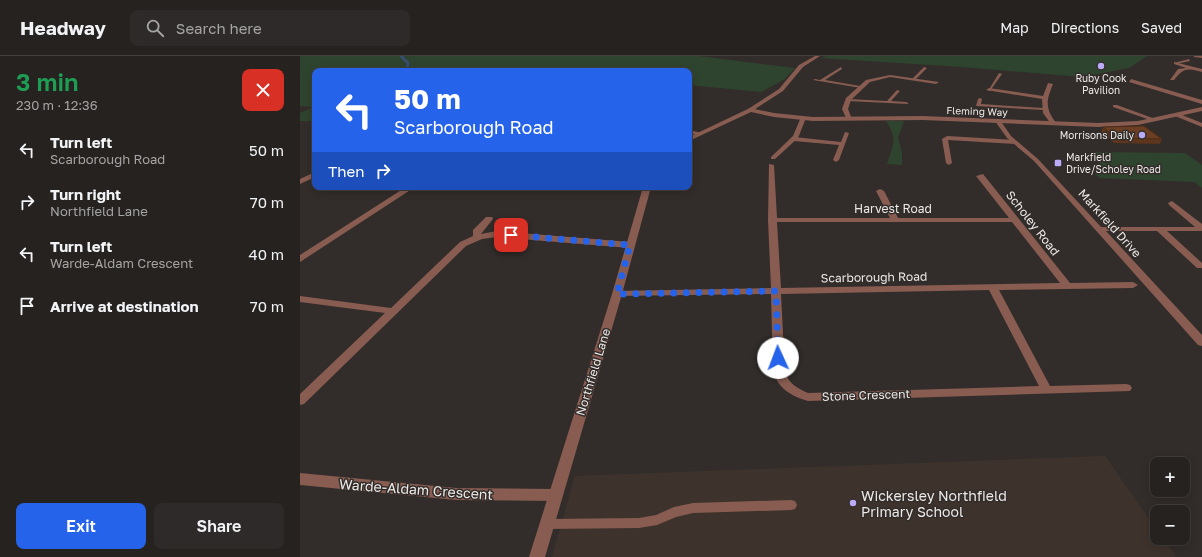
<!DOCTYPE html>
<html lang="en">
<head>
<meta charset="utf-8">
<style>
	body { margin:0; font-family:"Golos Text",sans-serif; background:#2e2a29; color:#f1f3f6; height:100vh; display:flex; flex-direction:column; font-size:15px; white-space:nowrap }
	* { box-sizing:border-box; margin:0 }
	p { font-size:13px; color:#a4a4a5 }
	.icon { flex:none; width:22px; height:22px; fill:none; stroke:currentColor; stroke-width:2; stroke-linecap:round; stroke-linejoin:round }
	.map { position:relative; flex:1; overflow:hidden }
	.details { display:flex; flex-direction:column; background:#262220; width:300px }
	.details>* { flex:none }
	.hud { position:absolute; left:12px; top:12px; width:380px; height:122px; border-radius:8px; box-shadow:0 2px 10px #0003,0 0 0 1px #423f3e; background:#2563eb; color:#fff; overflow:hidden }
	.buttons { position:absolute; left:850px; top:401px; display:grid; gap:8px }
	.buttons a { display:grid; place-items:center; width:40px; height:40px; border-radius:8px; background:#262220; box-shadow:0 2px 10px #0003,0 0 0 1px #423f3e; font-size:20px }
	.pin { position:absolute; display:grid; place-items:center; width:34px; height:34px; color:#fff; margin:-17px; border-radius:8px; box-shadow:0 2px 6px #0006 }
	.me { position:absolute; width:44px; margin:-22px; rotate:358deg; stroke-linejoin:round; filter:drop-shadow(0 0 3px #0008) }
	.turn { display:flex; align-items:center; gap:14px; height:84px; padding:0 16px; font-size:18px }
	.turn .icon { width:52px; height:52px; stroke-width:2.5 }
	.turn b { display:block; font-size:28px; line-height:34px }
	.then { display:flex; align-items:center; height:38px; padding:0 16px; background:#0003; gap:8px; font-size:15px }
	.round { display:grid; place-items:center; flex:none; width:42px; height:42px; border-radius:8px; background:#2e2a29 }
	.overview { display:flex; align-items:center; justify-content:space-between; height:68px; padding:0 16px }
	h1 { font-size:24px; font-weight:600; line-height:30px; color:#1e9e55 }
	.cta { display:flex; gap:8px; margin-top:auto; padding:8px 16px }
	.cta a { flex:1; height:46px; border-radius:8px; background:#2563eb; color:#fff; font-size:16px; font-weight:600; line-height:46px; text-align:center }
	.cta a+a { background:#2e2a29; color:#f1f3f6 }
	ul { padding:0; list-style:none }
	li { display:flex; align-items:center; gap:12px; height:52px; padding:0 16px }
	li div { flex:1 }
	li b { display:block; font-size:15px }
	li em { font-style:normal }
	header { display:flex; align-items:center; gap:24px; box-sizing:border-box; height:56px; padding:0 20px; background:#262220; border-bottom:1px solid #423f3e }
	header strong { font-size:19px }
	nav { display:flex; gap:22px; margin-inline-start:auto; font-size:14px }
	.search { width:280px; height:36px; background:#2e2a29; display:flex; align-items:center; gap:10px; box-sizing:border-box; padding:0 14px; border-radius:8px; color:#a4a4a5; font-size:15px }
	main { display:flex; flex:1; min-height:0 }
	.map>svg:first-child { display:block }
	.built { fill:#3e332c }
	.green { fill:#2f442e }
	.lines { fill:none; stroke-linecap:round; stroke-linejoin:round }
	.stream { stroke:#374f79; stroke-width:2.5 }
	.service { fill:#885c51; fill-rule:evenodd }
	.minor { fill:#885c51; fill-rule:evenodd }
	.tertiary { fill:#885c51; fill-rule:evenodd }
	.wall { fill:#5d361d }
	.building { fill:#6c3f22; stroke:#4c2c18 }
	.route { stroke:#2563eb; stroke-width:7; stroke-dasharray:0 12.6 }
	.poi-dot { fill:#b9abf7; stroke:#322d2a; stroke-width:1.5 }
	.labels { text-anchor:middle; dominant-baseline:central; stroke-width:3; stroke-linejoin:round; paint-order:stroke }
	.far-poi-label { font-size:10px; fill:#ece8e6; stroke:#322d2a }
	.far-street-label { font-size:10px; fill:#ece8e6; stroke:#322d2a }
	.street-label { font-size:12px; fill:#ece8e6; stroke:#322d2a }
	.near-street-label { font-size:14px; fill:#ece8e6; stroke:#322d2a }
	.near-poi-label { font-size:14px; fill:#ece8e6; stroke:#322d2a; text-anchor:start }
</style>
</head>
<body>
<header>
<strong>Headway</strong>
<div class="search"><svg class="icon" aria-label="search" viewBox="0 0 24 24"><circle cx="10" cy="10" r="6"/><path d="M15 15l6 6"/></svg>Search here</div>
<nav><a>Map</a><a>Directions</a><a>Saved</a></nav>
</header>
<main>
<section class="details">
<div class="overview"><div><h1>3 min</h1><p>230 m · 12:36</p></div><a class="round" style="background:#d93025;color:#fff"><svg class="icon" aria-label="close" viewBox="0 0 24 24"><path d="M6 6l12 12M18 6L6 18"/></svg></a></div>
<ul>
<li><svg class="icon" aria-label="left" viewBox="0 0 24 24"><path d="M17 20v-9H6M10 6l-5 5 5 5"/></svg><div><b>Turn left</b><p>Scarborough Road</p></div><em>50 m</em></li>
<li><svg class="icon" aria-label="right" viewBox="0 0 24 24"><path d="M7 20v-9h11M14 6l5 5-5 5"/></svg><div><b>Turn right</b><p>Northfield Lane</p></div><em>70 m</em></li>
<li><svg class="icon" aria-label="left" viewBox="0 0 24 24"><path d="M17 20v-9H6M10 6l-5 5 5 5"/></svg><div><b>Turn left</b><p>Warde-Aldam Crescent</p></div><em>40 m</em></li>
<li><svg class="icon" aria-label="arrive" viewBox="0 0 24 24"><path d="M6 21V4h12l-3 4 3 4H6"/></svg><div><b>Arrive at destination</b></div><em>70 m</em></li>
</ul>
<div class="cta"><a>Exit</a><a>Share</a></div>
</section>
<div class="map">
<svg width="902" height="501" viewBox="0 0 902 501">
	<rect width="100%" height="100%" fill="#322d2a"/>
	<path class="built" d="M805,400l52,74v8h6l13,19h-624l23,-81z"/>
	<path class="green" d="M0,0h399l96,12 -10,11 -24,13 -72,-7v-14h-374v50h-15v-8l14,-6 -14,-1z
		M527,0h320l-18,12 -47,9 -120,-10 -142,-9z
		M586,65h18l-6,17 4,14v13l-15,-1c6,-19 11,-25 -1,-43z
		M792,96l93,1 17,12v23l-8,-6 -94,-4 -5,-4 11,-1z"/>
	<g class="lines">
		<path class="stream" d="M101,0l7,7 -1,8"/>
		<path class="service" d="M889,3l1,2 -14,3 -2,-1z
			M541,11l1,2 -17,11 35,6 1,2 -48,-8 2,-1 5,1z
			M624,11l3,1 -12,12h-2v-2z
			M699,17l3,1 -12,17h-2z
			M597,34l3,1 -9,10 15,1 2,1v1l-60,-3 -2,-1 2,-1 39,2z
			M680,42l2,1 -1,5 62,4 2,1 -2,1 -67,-4 2,-7z
			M545,76l4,1 -10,27 -3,2 -3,-2 6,-15 -45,-4 -3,-2 3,-2 47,5z
			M647,80l68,4 3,2 -3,2 -67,-4 4,23 -3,2 -3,-2 -4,-24z
			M491,444l4,1 2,4 -2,4 -4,1 -98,3 -17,4 -19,8 -18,3 -92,1 -4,-1 -2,-4 2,-4 4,-1 92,-1 17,-3 18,-8 19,-4z"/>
		<path class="minor" d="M515,0h5l-17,11 -20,24 -31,20h-4v-2l31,-20 20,-24z
			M894,0h8v2l-8,-1z
			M874,6l28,7v3c-15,-4 -18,-4 -28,8h-4l8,-11 8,-1 -12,-4z
			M590,19l49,7 -3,2 -46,-7 -20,5 -19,18 -3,9 4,10 -5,1 -5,-11 4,-11 20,-18z
			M831,23l71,21v4l-73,-22z
			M748,27l5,1c-7,17 -8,24 3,39l-3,2 -2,-1 -8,-11 -1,-14 -56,-9 3,-2 54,8z
			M813,49h4l41,15 -5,1 -40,-14z
			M877,57l25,10v4l-27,-11 -1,-1z
			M501,61l5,1 -8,20 -23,21h-4v-2l22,-21z
			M696,64h4l11,16 27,23 63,68h94l-26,-22 -1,-2 4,-2 30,23v7h-35l35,32v5h-5l-40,-37h-51l96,104v11l-4,-1 -164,-184 -27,-23 -12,-17z
			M389,74l13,3 -3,2 -10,-1z
			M469,108l5,1 3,53h113l-14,-27 4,-2 4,2 14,27h111l-33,-42 7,-2 87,109 63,-1 5,3 -5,3 -134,2 51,96 76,-2 4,1 2,3 -2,3 -322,10c-17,-5 -29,-12 -35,-29l-2,-78 -157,2 -2,-2 2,-2 3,-1 154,-3 -3,-68zM477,166h235l48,61 -279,5zM689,234l50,96 -231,7c-11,-5 -19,-9 -23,-21l-4,-78z
			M15,116v5l-15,7v-5z
			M106,131h9l-115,75v-7z
			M186,161h6l1,2 -12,15 16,-3 133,11 4,3 -4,3 -133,-11 -15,2 -16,7 -162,158 -4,1v-11l85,-81 -85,-11v-6l91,12 69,-66 13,-6v-6z
			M0,417l156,15 100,1 5,2 2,4 -2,4 -5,2 -100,-1 -156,-15z"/>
		<path class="tertiary" d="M902,51v4l-64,14 -40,2 -176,-7 -109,1 -39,-4 -23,-5 -62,29v-4l61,-29 24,5 39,4 109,-1 176,7 40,-2z
			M343,131h8l-29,107 -77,263h-16l83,-263z"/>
	</g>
	<path class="wall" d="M803,71l59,12 -2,5 -46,-1 -13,-11z"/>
	<path class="building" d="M844,70l18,13 -46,-1 -13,-11z"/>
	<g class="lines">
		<path class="route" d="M211,179l119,10 -13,49 159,-3 2,67"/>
	</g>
	<g class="poi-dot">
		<circle cx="801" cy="10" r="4"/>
		<circle cx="842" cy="79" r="4"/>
		<rect x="754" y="103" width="8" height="8" rx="2"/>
		<circle cx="553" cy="447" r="4"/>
	</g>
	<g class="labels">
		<g class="far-poi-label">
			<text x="801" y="22">Ruby Cook<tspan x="801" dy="12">Pavilion</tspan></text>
			<text x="834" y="79" text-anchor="end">Morrisons Daily</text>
			<text x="766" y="101" text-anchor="start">Markfield<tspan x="766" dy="12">Drive/Scholey Road</tspan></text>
		</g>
		<g class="far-street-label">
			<text transform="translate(677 55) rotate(2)">Fleming Way</text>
		</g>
		<g class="street-label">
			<text x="593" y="152">Harvest Road</text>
			<text transform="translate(733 167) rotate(52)">Scholey Road</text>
			<text transform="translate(810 167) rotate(48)">Markfield Drive</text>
			<text transform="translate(574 221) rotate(-1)">Scarborough Road</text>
			<text transform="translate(293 316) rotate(-73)">Northfield Lane</text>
			<text transform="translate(566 339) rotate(-2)">Stone Crescent</text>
		</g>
		<g class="near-street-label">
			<text transform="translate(116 433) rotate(4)">Warde-Aldam Crescent</text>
		</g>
		<g class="near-poi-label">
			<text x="561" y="439">Wickersley Northfield<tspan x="561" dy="16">Primary School</tspan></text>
		</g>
	</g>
</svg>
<div class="buttons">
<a>+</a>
<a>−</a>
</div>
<div class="pin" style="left:211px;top:179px;background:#d93025"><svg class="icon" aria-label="arrive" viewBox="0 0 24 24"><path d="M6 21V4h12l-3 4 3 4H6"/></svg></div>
<svg class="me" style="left:478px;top:302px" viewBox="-20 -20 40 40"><circle r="19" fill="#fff"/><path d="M0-13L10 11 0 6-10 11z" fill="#2563eb"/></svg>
<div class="hud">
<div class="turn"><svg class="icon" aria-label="left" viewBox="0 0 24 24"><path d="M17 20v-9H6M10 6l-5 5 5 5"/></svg><div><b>50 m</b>Scarborough Road</div></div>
<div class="then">Then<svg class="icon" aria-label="right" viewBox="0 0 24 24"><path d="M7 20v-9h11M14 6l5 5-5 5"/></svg></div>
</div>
</div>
</main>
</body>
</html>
